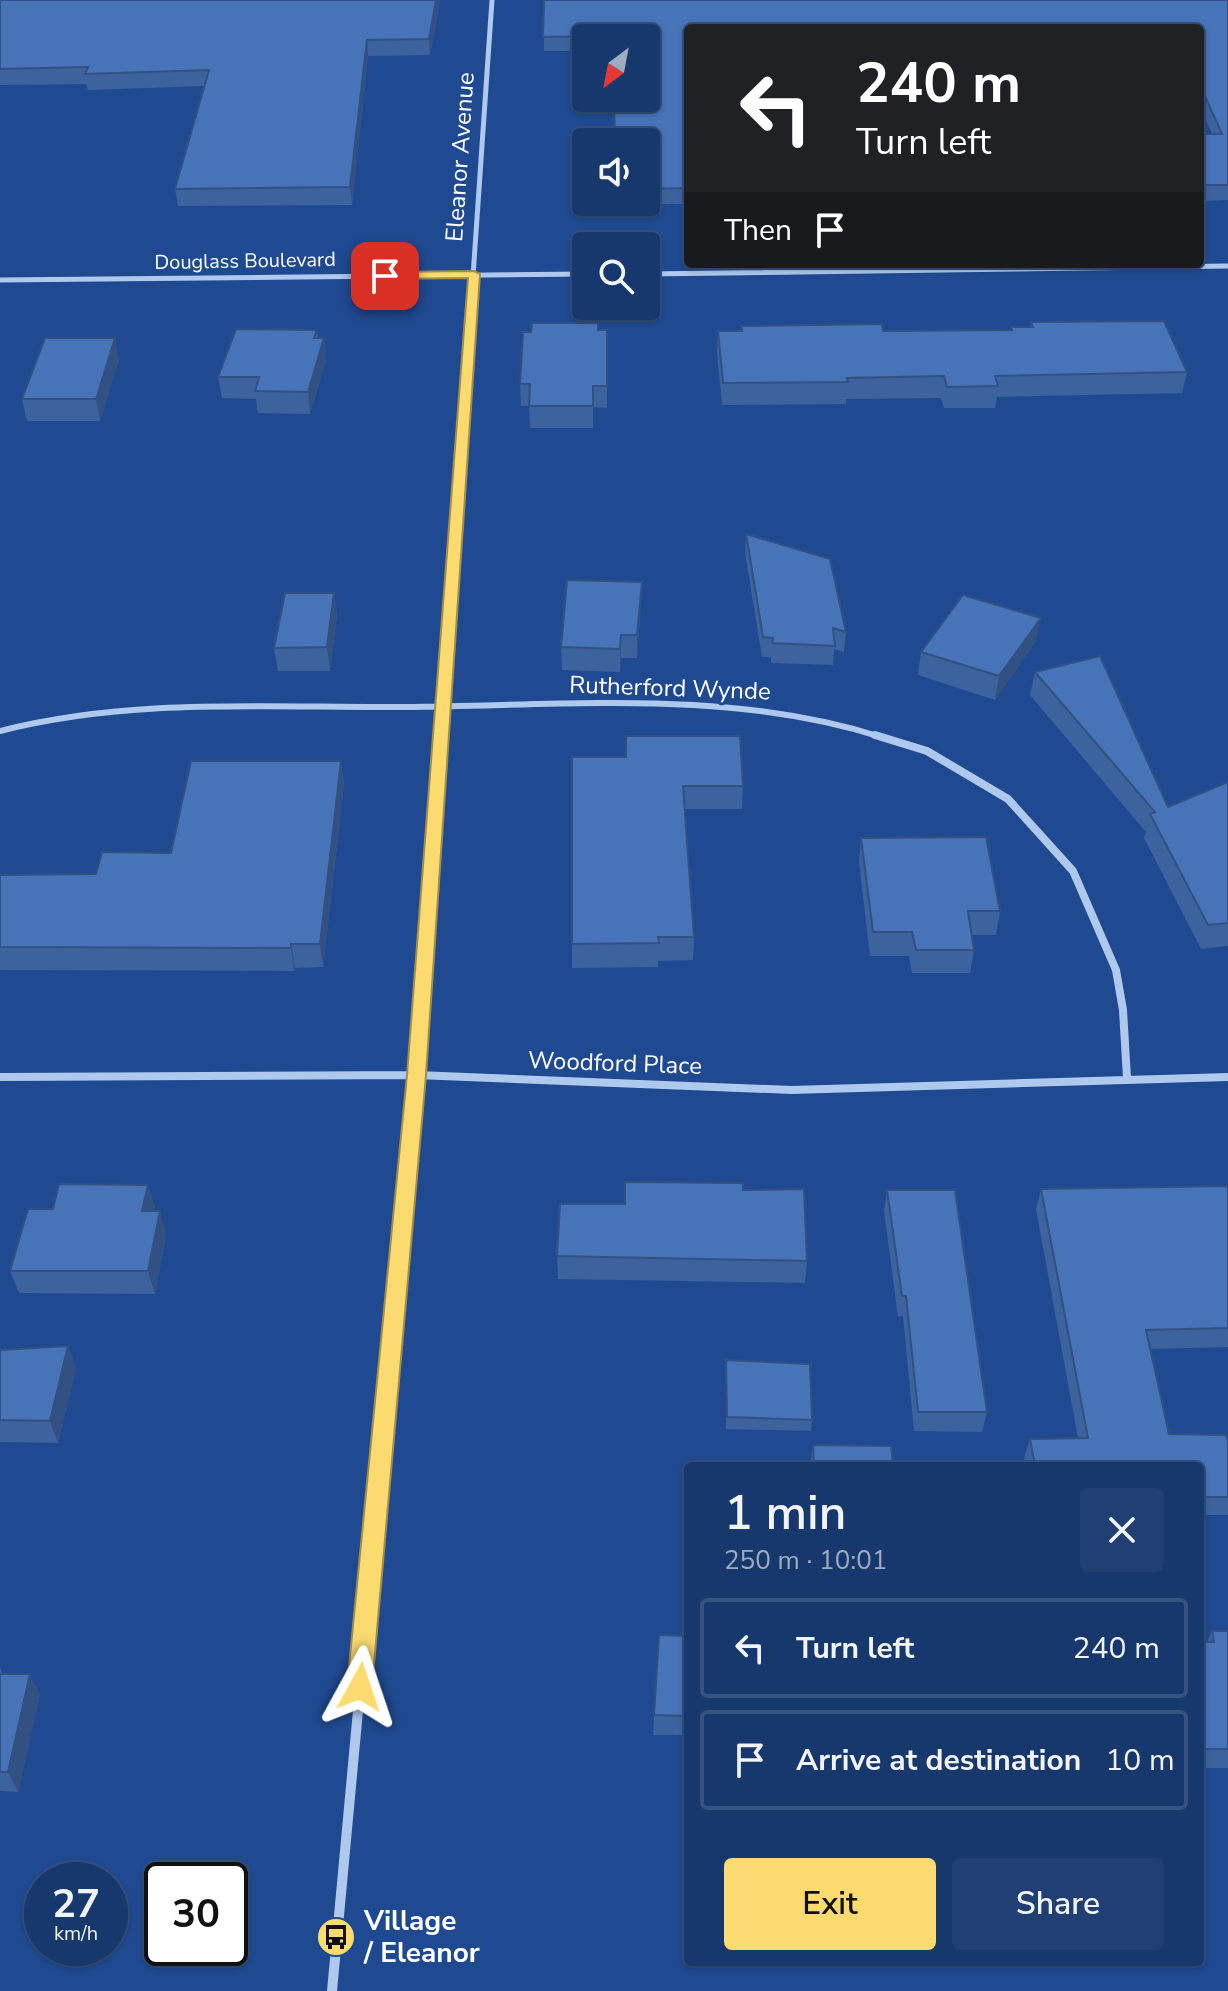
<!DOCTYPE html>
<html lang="en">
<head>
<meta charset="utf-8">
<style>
	body { margin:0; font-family:"Nunito Sans",sans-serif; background:#203f72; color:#f1f3f6; height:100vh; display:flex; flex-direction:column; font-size:30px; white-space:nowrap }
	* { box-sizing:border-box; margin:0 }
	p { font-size:26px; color:#9eacc2 }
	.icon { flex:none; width:44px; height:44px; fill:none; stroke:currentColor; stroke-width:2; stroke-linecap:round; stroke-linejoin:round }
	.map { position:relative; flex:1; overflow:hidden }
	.panel { position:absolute; left:684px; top:1462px; width:520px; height:504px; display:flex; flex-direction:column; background:#17386d; border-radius:8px; box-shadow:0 2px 6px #0004,0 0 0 2px #365280 }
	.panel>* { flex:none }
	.top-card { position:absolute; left:684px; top:24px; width:520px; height:244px; border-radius:8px; box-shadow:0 2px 6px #0004,0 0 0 2px #365280; background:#202124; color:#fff; overflow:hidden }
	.needle { width:52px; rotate:212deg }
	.fabs { position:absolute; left:572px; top:24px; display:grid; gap:16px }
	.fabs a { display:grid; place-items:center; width:88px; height:88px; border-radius:8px; background:#17386d; box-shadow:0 2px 6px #0004,0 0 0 2px #365280; font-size:40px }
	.speed { position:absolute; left:24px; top:1862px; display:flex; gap:16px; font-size:40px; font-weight:700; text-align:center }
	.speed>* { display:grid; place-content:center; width:104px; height:104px; border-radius:50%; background:#17386d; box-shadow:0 2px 6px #0004,0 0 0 2px #365280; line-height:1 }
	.speed small { font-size:20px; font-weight:400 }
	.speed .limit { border:4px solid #111; border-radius:12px; background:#fff; color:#111 }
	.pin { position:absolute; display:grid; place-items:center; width:68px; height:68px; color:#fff; margin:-34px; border-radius:16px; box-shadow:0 4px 12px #0006 }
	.me { position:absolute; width:88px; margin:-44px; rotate:5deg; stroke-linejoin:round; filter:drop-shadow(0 0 6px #0008) }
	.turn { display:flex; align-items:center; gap:28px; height:168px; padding:0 40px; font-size:36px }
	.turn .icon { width:104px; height:104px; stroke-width:2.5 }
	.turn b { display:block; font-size:56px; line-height:68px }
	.then { display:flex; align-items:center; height:76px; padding:0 40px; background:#0003; gap:16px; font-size:30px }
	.round { display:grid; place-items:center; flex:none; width:84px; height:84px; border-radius:8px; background:#203f72 }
	.head { display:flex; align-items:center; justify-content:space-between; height:136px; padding:0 40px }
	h1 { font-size:48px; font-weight:600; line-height:60px }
	.primary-button { display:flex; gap:16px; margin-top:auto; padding:16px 40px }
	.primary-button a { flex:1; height:92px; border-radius:8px; background:#fbdb6f; color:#111; font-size:32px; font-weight:600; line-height:92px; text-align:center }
	.primary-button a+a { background:#203f72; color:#f1f3f6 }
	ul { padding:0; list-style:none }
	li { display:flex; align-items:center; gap:24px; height:100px; margin:0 16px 12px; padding:0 24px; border:4px solid #365280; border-radius:8px }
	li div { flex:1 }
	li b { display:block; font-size:30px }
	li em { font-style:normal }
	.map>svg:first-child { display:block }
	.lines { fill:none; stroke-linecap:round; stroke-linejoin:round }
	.minor-far3 { stroke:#afc8ed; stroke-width:5 }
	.minor-far2 { stroke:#afc8ed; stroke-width:6 }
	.minor-far1 { stroke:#afc8ed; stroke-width:8 }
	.minor { stroke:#afc8ed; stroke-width:10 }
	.wall { fill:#3d639e }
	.shaded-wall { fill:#325081 }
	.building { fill:#4773b8; stroke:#325081; stroke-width:2 }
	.route { fill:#fbdb6f; stroke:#a38e48; stroke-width:2 }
	.labels { text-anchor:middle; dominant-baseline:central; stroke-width:6; stroke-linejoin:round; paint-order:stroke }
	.far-street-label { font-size:20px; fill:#fff; stroke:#1f4a91 }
	.street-label { font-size:24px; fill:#fff; stroke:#1f4a91 }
	.near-poi-label { font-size:28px; font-weight:bold; fill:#fff; stroke:#1f4a91; text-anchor:start }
</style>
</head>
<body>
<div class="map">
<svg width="1228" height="1991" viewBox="0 0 1228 1991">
	<rect width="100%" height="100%" fill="#1f4a91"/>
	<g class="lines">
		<path class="minor-far3" d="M646,274l582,-8
			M0,280l586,-6
			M470,320l22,-320"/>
		<path class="minor-far2" d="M0,731c133,-34 269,-23 405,-24 159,-1 322,-19 476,30
			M441,737l29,-419"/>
		<path class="minor-far1" d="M875,735l52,16 81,48 65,72 43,99 7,40 4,68
			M0,1077l417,-2 375,15 436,-13
			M398,1281l19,-206 24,-340"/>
		<path class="minor" d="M332,1991l66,-712"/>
	</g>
	<path class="wall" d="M0,0h440l-10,55 -62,1 -16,149 -174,1 -3,-17 30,-103 -117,4 -2,-6 -86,1z
		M544,0h684v200l-25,1 -1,6 -2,1v-74h12l-12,-27v-79h-512v176h-71v-2h29v-60h-31l-2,-44h33v-60h-60v13h-42z
		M1031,322l156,50 -5,21 -185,4 -2,11h-51l-3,-10 -95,1v5l-124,1 -5,-53 1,-21h23v-5l142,5 128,-1v-3h19z
		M317,330l1,8h6l2,22 -16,54 -52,-1 -2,-14 -34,-1 -4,-21z
		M598,330h9v78l-14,-1v21h-63l-1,-22h-8l-1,-22z
		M119,359l-19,62h-73l-5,-22z
		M746,534l100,98 -2,20 -10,-3 -1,16 -62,-2v-6h-9l-17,-104z
		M334,593l3,23 -7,55h-52l-4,-23z
		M641,604l-4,54h-16l-1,14 -58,-2 -1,-23z
		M1036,641l-41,59 -77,-25 3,-23z
		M1035,672l133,135 60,-25v164l-27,3 -57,-111 2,-6 -116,-137z
		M572,757l171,29 -1,23h-57l9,128 -1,23 -35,1v6l-86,1z
		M341,761l3,24 -21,182 -28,1 -1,3 -294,-1v-95l96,-1 75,-21z
		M861,838l139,73 -4,24h-24l2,15 -4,23h-58l-3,-17h-39l-11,-94z
		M148,1185l7,24 -1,2 12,23 -11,60 -136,-1 -9,-22 43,-62z
		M1228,1186v161l-78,2 19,85 59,7v74h-28v-49h-174l-2,-8 6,-19 48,-1 -42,-229 5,-20z
		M743,1190l64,71 -2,22 -247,-4 -1,-23z
		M887,1190l100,222 -5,20 -68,-1 -11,-115 -5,1 -14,-106z
		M68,1346l8,22 -18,75 -58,-1v-92z
		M726,1360l86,60 -1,11 -85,-2z
		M813,1445l80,21h-83z
		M1212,1631h16v137h-28v-126h7z
		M688,1636v99h-35l1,-20z
		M0,1667l2,7 38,20 -22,98 -18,-1z"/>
	<path class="shaded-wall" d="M436,0h4l-10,55 -1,-16z
		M367,40l1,16 -16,149 -2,-18z
		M115,338l4,21 -19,62 -4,-22z
		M324,338l2,22 -16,54 -2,-22z
		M642,582l-1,22 -4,54v-23z
		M334,593l3,23 -7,55 -3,-24z
		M1041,618l-5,23 -41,59 4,-24z
		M621,635v23l-1,14v-23z
		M341,761l3,24 -21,182 -3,-23z
		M291,944l4,24 -1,3 -3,-23z
		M148,1185l7,24 -6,25 -7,-23z
		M160,1211l6,23 -11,60 -7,-23z
		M68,1346l8,22 -18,75 -8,-22z
		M30,1674l10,20 -22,98 -10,-20z"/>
	<path class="building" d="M0,0h436l-7,39 -62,1 -17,147 -175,2 34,-119 -124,4 3,-7 -88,2z
		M544,0h684v185h-27l4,7h-5v-58h22l-22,-49v-57h-79l-1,-2 -134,2h-298v160l-42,1v-47h-31l-1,-44h32v-60h-34v-2l-69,1z
		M1164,321l23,51 -192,4 3,10 -51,1 -3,-11 -97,2 1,4 -125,1 -5,-52h24l-1,-5 141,-2 1,7 129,-1 -1,-3h22l-2,-5z
		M532,323h66v7h9v56h-14v20h-64l1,-22h-10l3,-52h8z
		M236,329l81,1 -3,8h10l-16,54 -53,-1 4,-14h-41z
		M45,338h70l-19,61h-74z
		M746,534l84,25 16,73 -13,-4 2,18 -63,-3 1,-5 -10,-1z
		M567,580l75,2 -5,53h-16l-1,14 -59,-2z
		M285,593h49l-7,54 -53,1z
		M963,595l78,23 -42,58 -78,-24z
		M1100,656l68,151 60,-25v141l-20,2 -58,-111 5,-2 -120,-140z
		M626,736h114l3,50h-60l11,151h-36l1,6 -87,1v-187h54z
		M191,761h150l-21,183h-29v4l-291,-1v-72l96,-1 6,-22 69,1z
		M986,837l14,74h-32l6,39h-58l-4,-18h-39l-12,-94z
		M625,1182l118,1v7l61,-1 3,72 -250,-5 3,-52h65z
		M59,1184l89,1 -6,26h18l-12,60h-138l18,-62h25z
		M1228,1186v142l-82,2 23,104 57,1 2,6v56h-28v-31h-165l-5,-27 58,-1 -47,-249z
		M887,1190h68l32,222h-69l-12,-116h-4z
		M68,1346l-18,75 -50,-1v-70z
		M726,1360l84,4 2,56 -85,-3z
		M813,1445l78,1 2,20h-79z
		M1212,1631h16v118h-28v-107h14z
		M659,1635l29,1v80l-34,-1z
		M0,1674h30l-22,98h-8z"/>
	<path class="route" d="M474,271l6,3 -54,801 -54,612 -4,9 -8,3 -9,-3 -4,-9 60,-612 61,-797 -83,1 -6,-3 6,-4z"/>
	<defs>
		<g id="bus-disc" transform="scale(2)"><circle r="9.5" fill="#fbdb6f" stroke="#1f4a91"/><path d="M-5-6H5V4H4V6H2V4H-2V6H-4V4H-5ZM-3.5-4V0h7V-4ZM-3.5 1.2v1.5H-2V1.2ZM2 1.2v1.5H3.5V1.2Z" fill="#111"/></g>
	</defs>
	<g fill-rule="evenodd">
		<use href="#bus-disc" x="336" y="1937"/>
	</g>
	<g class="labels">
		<g class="far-street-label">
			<text transform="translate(245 261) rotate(-1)">Douglass Boulevard</text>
		</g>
		<g class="street-label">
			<text transform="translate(460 157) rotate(-86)">Eleanor Avenue</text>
			<text transform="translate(670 688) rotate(2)">Rutherford Wynde</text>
			<text transform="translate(615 1063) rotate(2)">Woodford Place</text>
		</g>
		<g class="near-poi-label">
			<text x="364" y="1921">Village<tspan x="364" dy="32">/ Eleanor</tspan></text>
		</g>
	</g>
</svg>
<div class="fabs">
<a><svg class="needle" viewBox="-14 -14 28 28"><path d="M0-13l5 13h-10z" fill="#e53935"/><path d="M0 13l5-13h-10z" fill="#9eacc2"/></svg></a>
<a><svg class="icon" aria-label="sound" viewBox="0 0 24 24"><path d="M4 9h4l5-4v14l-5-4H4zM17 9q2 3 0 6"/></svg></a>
<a><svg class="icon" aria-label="search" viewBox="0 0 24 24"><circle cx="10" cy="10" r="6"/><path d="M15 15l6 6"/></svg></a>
</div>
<div class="speed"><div>27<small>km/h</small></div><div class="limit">30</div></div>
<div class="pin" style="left:385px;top:276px;background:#d93025"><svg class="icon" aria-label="arrive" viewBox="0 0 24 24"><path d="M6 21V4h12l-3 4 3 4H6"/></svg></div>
<svg class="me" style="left:360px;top:1687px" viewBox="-20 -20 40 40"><path d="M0-17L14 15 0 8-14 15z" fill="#fbdb6f" stroke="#fff" stroke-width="4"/></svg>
<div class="top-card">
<div class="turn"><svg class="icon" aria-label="left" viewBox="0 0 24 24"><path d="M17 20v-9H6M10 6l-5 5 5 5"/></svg><div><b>240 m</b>Turn left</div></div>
<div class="then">Then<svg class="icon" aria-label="arrive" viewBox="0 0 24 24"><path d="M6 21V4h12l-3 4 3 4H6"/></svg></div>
</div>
<section class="panel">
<div class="head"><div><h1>1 min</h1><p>250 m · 10:01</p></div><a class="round"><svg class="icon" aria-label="close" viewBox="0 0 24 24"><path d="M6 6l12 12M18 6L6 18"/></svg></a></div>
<ul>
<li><svg class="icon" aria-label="left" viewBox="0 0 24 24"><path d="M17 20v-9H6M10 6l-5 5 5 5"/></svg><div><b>Turn left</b></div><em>240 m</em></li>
<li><svg class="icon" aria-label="arrive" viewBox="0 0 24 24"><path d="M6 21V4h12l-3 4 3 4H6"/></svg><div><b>Arrive at destination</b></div><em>10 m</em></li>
</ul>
<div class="primary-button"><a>Exit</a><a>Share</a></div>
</section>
</div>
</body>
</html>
